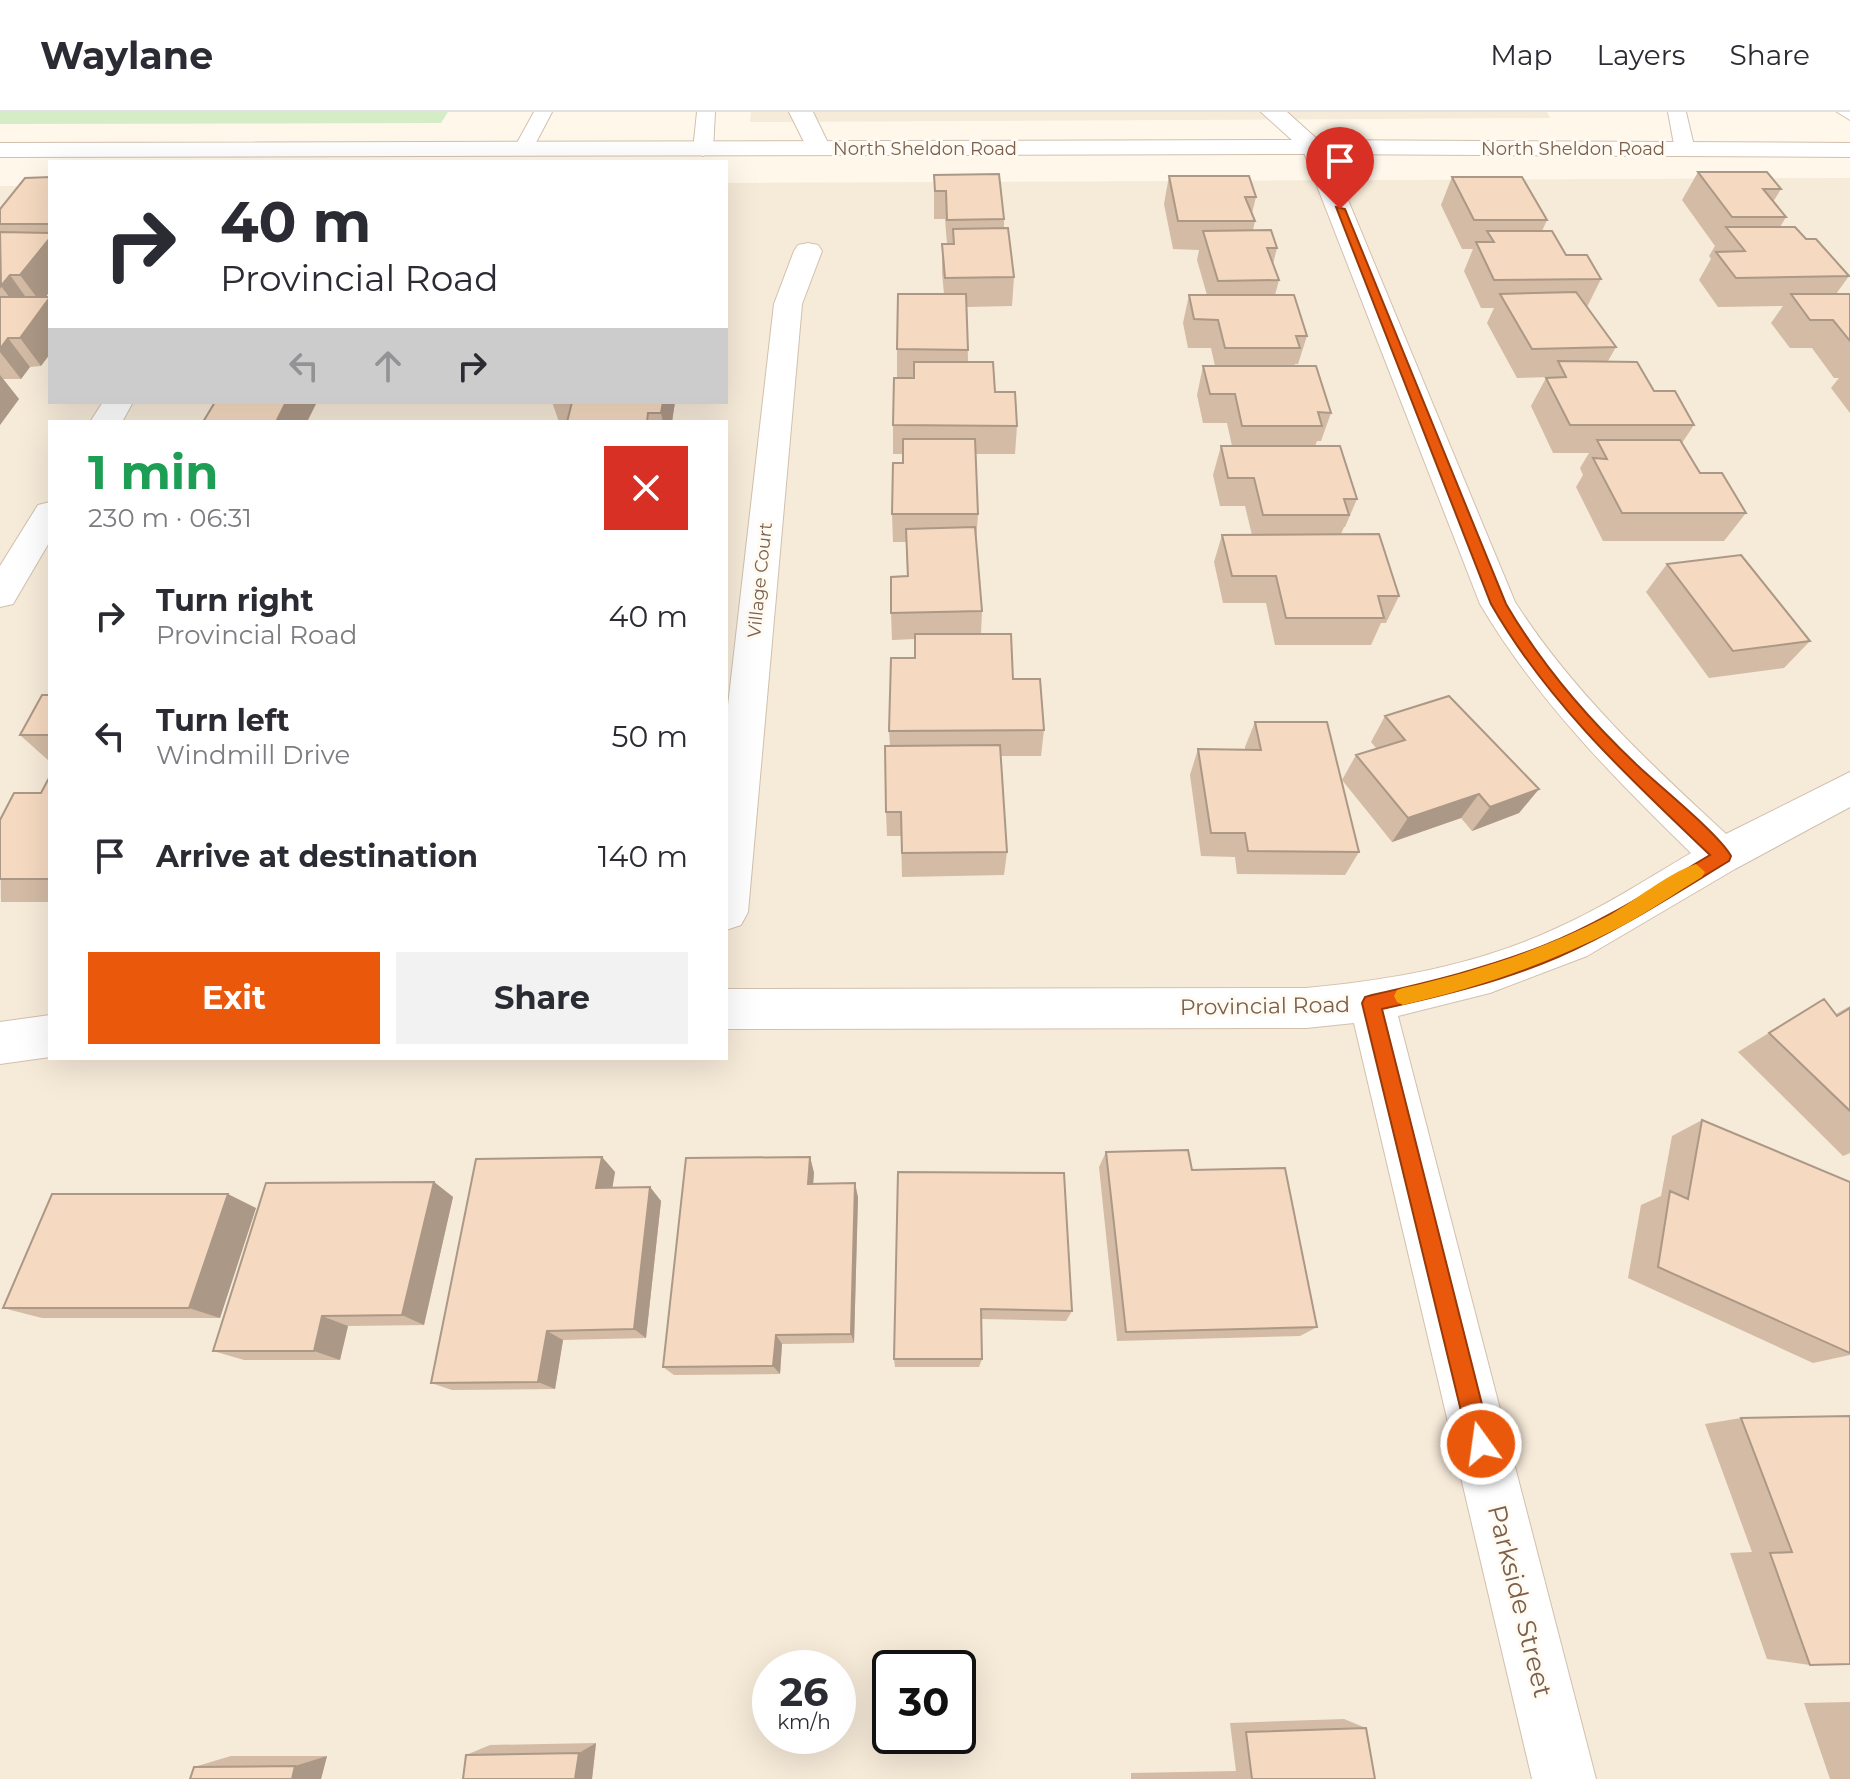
<!DOCTYPE html>
<html lang="en">
<head>
<meta charset="utf-8">
<style>
	body { margin:0; font-family:Montserrat,sans-serif; background:#f2f2f3; color:#2b2b33; height:100vh; display:flex; flex-direction:column; font-size:30px; white-space:nowrap }
	* { box-sizing:border-box; margin:0 }
	p { font-size:26px; color:#7c7c81 }
	.icon { flex:none; width:44px; height:44px; fill:none; stroke:currentColor; stroke-width:2; stroke-linecap:round; stroke-linejoin:round }
	.map { position:relative; flex:1; overflow:hidden }
	.sheet { position:absolute; left:48px; top:308px; width:680px; height:640px; display:flex; flex-direction:column; background:#fff; border-radius:0px; box-shadow:0 8px 32px #0002 }
	.sheet>* { flex:none }
	.hud { position:absolute; left:48px; top:48px; width:680px; height:244px; border-radius:0px; box-shadow:0 8px 32px #0002; background:#fff; color:#2b2b33; overflow:hidden }
	.speed { position:absolute; left:752px; top:1538px; display:flex; gap:16px; font-size:40px; font-weight:700; text-align:center }
	.speed>* { display:grid; place-content:center; width:104px; height:104px; border-radius:50%; background:#fff; box-shadow:0 8px 32px #0002; line-height:1 }
	.speed small { font-size:20px; font-weight:400 }
	.speed .limit { border:4px solid #111; border-radius:12px; background:#fff; color:#111 }
	.pin { position:absolute; display:grid; place-items:center; width:68px; height:68px; color:#fff; margin:-82px -34px; border-radius:50% 50% 50% 0; rotate:-45deg; box-shadow:0 0 8px #0007 }
	.pin .icon { rotate:45deg }
	.me { position:absolute; width:88px; margin:-44px; rotate:346deg; stroke-linejoin:round; filter:drop-shadow(0 0 6px #0008) }
	.turn { display:flex; align-items:center; gap:28px; height:168px; padding:0 40px; font-size:36px }
	.turn .icon { width:104px; height:104px; stroke-width:2.5 }
	.turn b { display:block; font-size:56px; line-height:68px }
	.lanes { display:flex; align-items:center; height:76px; padding:0 40px; background:#0003; justify-content:center; gap:40px; direction:ltr }
	.lanes .off { opacity:.35 }
	.round { display:grid; place-items:center; flex:none; width:84px; height:84px; border-radius:0px; background:#f2f2f3 }
	.summary { display:flex; align-items:center; justify-content:space-between; height:136px; padding:0 40px }
	h1 { font-size:48px; font-weight:700; line-height:60px; color:#1e9e55 }
	.action { display:flex; gap:16px; margin-top:auto; padding:16px 40px }
	.action a { flex:1; height:92px; border-radius:0px; background:#ea580c; color:#fff; font-size:32px; font-weight:700; line-height:92px; text-align:center }
	.action a+a { background:#f2f2f3; color:#2b2b33 }
	ul { padding:0; list-style:none }
	li { display:flex; align-items:center; gap:24px; height:120px; padding:0 40px }
	li div { flex:1 }
	li b { display:block; font-size:30px }
	li em { font-style:normal }
	header { display:flex; align-items:center; gap:48px; box-sizing:border-box; height:112px; padding:0 40px; background:#fff; border-bottom:2px solid #e1e1e2 }
	header strong { font-size:38px }
	nav { display:flex; gap:44px; margin-inline-start:auto; font-size:28px }
	.map>svg:first-child { display:block }
	.residential { fill:#f6ead8; fill-rule:evenodd }
	.green { fill:#d4edc7 }
	.lines { fill:none; stroke-linecap:round; stroke-linejoin:round }
	.service-casing { stroke:#d2c0ae; stroke-width:2 }
	.minor-casing { stroke:#d2c0ae; stroke-width:2 }
	.tertiary-casing { stroke:#d2c0ae; stroke-width:2 }
	.service { fill:#fff; fill-rule:evenodd }
	.minor { fill:#fff; fill-rule:evenodd }
	.tertiary { fill:#fff; fill-rule:evenodd }
	.wall { fill:#d3bba5 }
	.shaded-wall { fill:#ac9886 }
	.building { fill:#f5d9c0; stroke:#ac9886; stroke-width:2 }
	.route { fill:#ea580c; stroke:#983908; stroke-width:2 }
	.slow { fill:#f59e0b }
	.labels { text-anchor:middle; dominant-baseline:central; stroke-width:6; stroke-linejoin:round; paint-order:stroke }
	.far-street-label { font-size:18px; fill:#7b5f4b; stroke:#fffbf2 }
	.street-label { font-size:22px; fill:#7b5f4b; stroke:#fffbf2 }
	.near-street-label { font-size:26px; fill:#7b5f4b; stroke:#fffbf2 }
</style>
</head>
<body>
<header>
<strong>Waylane</strong>
<nav><a>Map</a><a>Layers</a><a>Share</a></nav>
</header>
<div class="map">
<svg width="1850" height="1667" viewBox="0 0 1850 1667">
	<rect width="100%" height="100%" fill="#fef7ea"/>
	<path class="residential" d="M751,0h796l3,6 -800,4z
		M1850,66v1601h-1850v-1593h50v216h676v-219zM50,310h676v636h-676zM770,1556h68v68h-68zM890,1556h68v68h-68z"/>
	<path class="green" d="M0,0h448l-7,11 -441,1z"/>
	<g class="lines">
		<g class="service-casing">
			<path id="service" d="M534,0h18l-22,42h-14l-3,-4z
				M697,0h18l-2,38 -10,6 -10,-6z
				M1668,0h18l9,38 -3,4h-14l-3,-4z
				M1837,0h13v8z"/>
		</g>
		<g class="minor-casing">
			<path id="minor" d="M789,0h24l18,37 -3,5h-18z
				M1261,0h26l39,35 189,455c57,89 133,160 211,232l124,-62v35l-115,62 -148,87 -97,37 -92,23 198,763h-64l-178,-756 -48,5 -580,1v-40l580,-1c86,-8 172,-23 251,-60 47,-21 90,-49 134,-75 -79,-77 -154,-153 -211,-249l-177,-454z
				M808,131l10,2 4,6 -20,53 -54,608 -7,13 -15,5v-207l48,-419 20,-53 4,-6z
				M103,290h30l-11,20h-32z
				M50,390v39l-37,63 -13,3v-41l38,-61z
				M50,903v42l-50,7v-42z"/>
		</g>
		<g class="tertiary-casing">
			<path id="tertiary" d="M1314,28l536,3v14l-536,-3 -1314,3v-14z"/>
		</g>
		<use href="#service" class="service"/>
		<use href="#minor" class="minor"/>
		<use href="#tertiary" class="tertiary"/>
	</g>
	<path class="wall" d="M1698,60l83,17 -8,13 13,15 -6,10 26,12 43,37 -13,18h14v119l-19,-25 8,-10h-5l-22,-30h-22l-19,-25 12,-17 -65,1 -19,-27 12,-21 -2,-3 6,-10 -33,-46z
		M934,63l70,44v9l10,49 -2,29 -45,1 1,55 27,30 22,34 -2,28h-39l2,60 -2,28 6,69 -1,23 32,45 31,51 -3,26h-40l6,96 -3,23 -102,2 -1,-41h-14l-1,-24 4,-66 -1,-15 26,-73v-19l-23,1 -1,-27 16,-36 -1,-35h-13l-1,-28 11,-51v-9h-10v-29l4,-47v-29l47,-55 -2,-21v-29h5l-2,-25h-11z
		M1169,64l87,21 -4,16 3,8 -2,9 24,18 -4,16 6,16 -4,15 32,41 -9,28h-3l-1,2 37,47 -10,28h-4l-2,5 42,53 -12,28h-1l-3,7 58,62 -13,27h-5l-10,22h-96l-9,-42h-43l-9,-41 8,-27h30l-7,-29h-25l-7,-31 8,-29h11l-5,-23h-24l-6,-28 6,-29h12l-4,-18h-23l-5,-25 6,-28h18l-10,-35 2,-10 -26,-1 -9,-45z
		M50,65v114l-4,6 -5,69 -11,1 -9,12h-18l16,20 -19,26v-216z
		M1452,65l95,43 -5,11 24,24 35,24 -14,28 29,40 -8,14 46,30 40,34 -12,18 18,30 46,40 -22,28h-121l-27,-54 7,-12 -3,-7 9,-15h-36l-22,-47 15,-28 4,-1 -33,1 -30,-55 7,-15h-13l-17,-37 9,-22h-11l-21,-44z
		M552,290h123l-3,20h-113z
		M1667,452l143,77 -26,27 -75,10 -63,-86z
		M50,583v66h-1l-29,-26z
		M1385,604l154,73 -20,24 -47,18 -11,-13 -69,24 -50,-62 14,-25 21,-6 -6,-7z
		M1255,610l104,130 -14,23 -108,-1 -2,-17 -34,-1 -11,-81 8,-26 47,1v-3z
		M50,664v126h-49l-1,-82 41,-27z
		M1824,887l12,15 14,-8v147l-7,3 -105,-104z
		M1702,1008l148,62v173l-37,8 -185,-85 13,-73 20,-9 11,-60z
		M1106,1040l86,18 125,157 -17,9 -183,5 -18,-174z
		M602,1045l13,15 -3,15h38l11,14 -15,137 -83,2 -8,49 -103,1 -21,-7z
		M810,1045l4,16 -1,11 45,13 -4,146 -72,1 -2,30 -106,1 -11,-8z
		M898,1060l174,139 -6,10 -84,-2v40l-3,8h-84l-1,-8z
		M434,1070l19,15 -29,128 -76,1 -8,34h-96l-31,-9z
		M256,1096l-36,110h-178l-39,-10z
		M1850,1304l-40,249 -43,-6 -37,-106 22,-1 -47,-128 36,-6z
		M1850,1590v77h-20l-26,-76z
		M1344,1607l22,9 9,51h-244v-6l105,-2 -6,-48z
		M596,1631l-4,36h-129l3,-24 24,-10z
		M231,1644h96l-6,23 -127,-12z"/>
	<path class="shaded-wall" d="M50,126v53l-9,12 -21,-28z
		M10,163l20,28 -8,11 -21,-28z
		M50,185v57l-9,12 -21,-28z
		M8,226l22,29 -9,12 -21,-27v-3z
		M0,263l19,24 -19,26z
		M286,290h31l-10,20h-31z
		M663,290h12l-3,20h-9l-2,-9z
		M1539,677l-20,24 -47,18 18,-24z
		M1479,682l-18,24 -69,24 16,-24z
		M602,1045l13,15 -5,30 -14,-14z
		M810,1045l4,16 -2,25 -4,-14z
		M434,1070l19,15 -29,128 -22,-10z
		M855,1071l3,14 -4,146 -3,-9z
		M650,1075l11,14 -15,137 -12,-9z
		M228,1082l28,14 -36,110 -31,-10z
		M322,1204l26,10 -8,34 -26,-9z
		M547,1219l16,9 -8,49 -17,-7z
		M776,1223l6,9 -2,30 -7,-8z
		M596,1631l-4,36h-17l4,-26z
		M327,1644l-6,23h-29l3,-13z"/>
	<path class="building" d="M1698,60h69l14,17h-18l23,28h-54z
		M999,62l5,45 -57,1 -1,-29h-11l-1,-16z
		M1169,64h80l7,21h-11l10,24h-77z
		M50,65v47h-50v-15l25,-31z
		M1452,65h70l25,43h-73z
		M1726,115h69l11,12h10l33,37 -113,2 -20,-26 29,-1z
		M1008,116l6,49 -69,1 -3,-34h12l-1,-15z
		M1271,118l6,18h-10l12,32 -61,1 -15,-50z
		M1487,119h65l14,24h21l14,24 -107,1 -18,-38h18z
		M0,120l50,1v5l-30,37h-10l-9,11z
		M1576,180l40,55 -84,2 -32,-55z
		M898,182h68l2,56 -71,-1z
		M1791,182h59v47l-17,-21h-23z
		M1189,183h105l13,41h-11l4,12h-75l-7,-28 -24,-1z
		M0,185h50l-30,41h-12l-8,11z
		M1558,249l79,1 17,29h21l19,34h-124l-24,-47 20,-1z
		M914,250h79l2,30h20l2,34 -124,-1 1,-47h20z
		M1203,254h113l15,47 -13,-1 4,14h-80l-7,-32h-25z
		M215,290h71l-10,20h-73z
		M572,290h91l-2,11h-13l-1,9h-80z
		M903,327h72l3,75h-86l1,-51h10z
		M1597,328h83l20,33h22l24,40h-124l-29,-55 14,1z
		M1221,334h119l17,53h-13l5,16h-86l-9,-37h-26z
		M975,415l7,84 -91,2v-36l17,-1 -2,-47z
		M1379,422l20,62h-21l6,22h-98l-10,-42h-44l-10,-41z
		M1741,443l69,86 -77,10 -66,-87z
		M915,522h96l2,45h27l4,51 -155,1 2,-73h24z
		M42,583h8v40h-30z
		M1449,584l90,93 -49,18 -11,-13 -71,24 -52,-63 49,-15 -20,-24z
		M1255,610h72l32,130 -111,-1 -3,-18h-34l-13,-84 63,1z
		M1000,633l7,107 -105,1 -1,-41h-15l-1,-66z
		M50,664v103h-50v-59l14,-27h27z
		M1824,887l13,17 13,-8v103l-81,-78z
		M1702,1008l148,62v171l-192,-86 12,-76 18,8z
		M1188,1038l4,20 93,-2 32,159 -191,5 -20,-180z
		M602,1045l-6,31 54,-1 -16,142 -87,2 -9,51 -107,1 45,-224z
		M810,1045l-2,27 47,-1 -4,151 -75,1 -3,31 -110,1 23,-209z
		M898,1060l166,1 8,138 -91,-2 1,50h-88z
		M434,1070l-32,133 -80,1 -8,35h-101l53,-168z
		M52,1082h176l-39,114h-186z
		M1850,1304v248l-40,1 -40,-112 22,-1 -51,-134z
		M1366,1616l9,51h-123l-6,-47z
		M579,1641l-4,26h-112l3,-24z
		M295,1654l-3,13h-102l4,-12z"/>
	<path class="route" d="M1336,95l9,2 161,395c35,60 81,114 132,162 21,20 81,68 93,90l-2,5c-56,34 -111,70 -171,96 -56,24 -116,39 -176,52l110,435 -3,8 -8,3 -8,-3 -4,-8 -107,-441 3,-6 7,-2c58,-13 115,-27 171,-49 59,-23 113,-59 167,-91 -82,-78 -163,-153 -219,-251z"/>
	<path class="slow" d="M1696,752l9,8 -3,5c-28,17 -55,36 -84,51 -68,35 -140,60 -215,77l-6,-3 -3,-6 3,-6 6,-2c71,-16 139,-38 203,-71 30,-16 58,-42 90,-53z"/>
	<g class="labels">
		<g class="far-street-label">
			<text x="925" y="37">North Sheldon Road</text>
			<text x="1573" y="37">North Sheldon Road</text>
			<text transform="translate(760 468) rotate(-84)">Village Court</text>
		</g>
		<g class="street-label">
			<text transform="translate(1265 894) rotate(-1)">Provincial Road</text>
		</g>
		<g class="near-street-label">
			<text transform="translate(1520 1489) rotate(76)">Parkside Street</text>
		</g>
	</g>
</svg>
<div class="speed"><div>26<small>km/h</small></div><div class="limit">30</div></div>
<div class="pin" style="left:1340px;top:97px;background:#d93025"><svg class="icon" aria-label="arrive" viewBox="0 0 24 24"><path d="M6 21V4h12l-3 4 3 4H6"/></svg></div>
<svg class="me" style="left:1481px;top:1332px" viewBox="-20 -20 40 40"><circle r="17" fill="#ea580c" stroke="#fff" stroke-width="3"/><path d="M0-11L8 9 0 5-8 9z" fill="#fff"/></svg>
<div class="hud">
<div class="turn"><svg class="icon" aria-label="right" viewBox="0 0 24 24"><path d="M7 20v-9h11M14 6l5 5-5 5"/></svg><div><b>40 m</b>Provincial Road</div></div>
<div class="lanes"><svg class="icon off" aria-label="left" viewBox="0 0 24 24"><path d="M17 20v-9H6M10 6l-5 5 5 5"/></svg><svg class="icon off" aria-label="ahead" viewBox="0 0 24 24"><path d="M12 20V5M6 11l6-6 6 6"/></svg><svg class="icon" aria-label="right" viewBox="0 0 24 24"><path d="M7 20v-9h11M14 6l5 5-5 5"/></svg></div>
</div>
<section class="sheet">
<div class="summary"><div><h1>1 min</h1><p>230 m · 06:31</p></div><a class="round" style="background:#d93025;color:#fff"><svg class="icon" aria-label="close" viewBox="0 0 24 24"><path d="M6 6l12 12M18 6L6 18"/></svg></a></div>
<ul>
<li><svg class="icon" aria-label="right" viewBox="0 0 24 24"><path d="M7 20v-9h11M14 6l5 5-5 5"/></svg><div><b>Turn right</b><p>Provincial Road</p></div><em>40 m</em></li>
<li><svg class="icon" aria-label="left" viewBox="0 0 24 24"><path d="M17 20v-9H6M10 6l-5 5 5 5"/></svg><div><b>Turn left</b><p>Windmill Drive</p></div><em>50 m</em></li>
<li><svg class="icon" aria-label="arrive" viewBox="0 0 24 24"><path d="M6 21V4h12l-3 4 3 4H6"/></svg><div><b>Arrive at destination</b></div><em>140 m</em></li>
</ul>
<div class="action"><a>Exit</a><a>Share</a></div>
</section>
</div>
</body>
</html>
